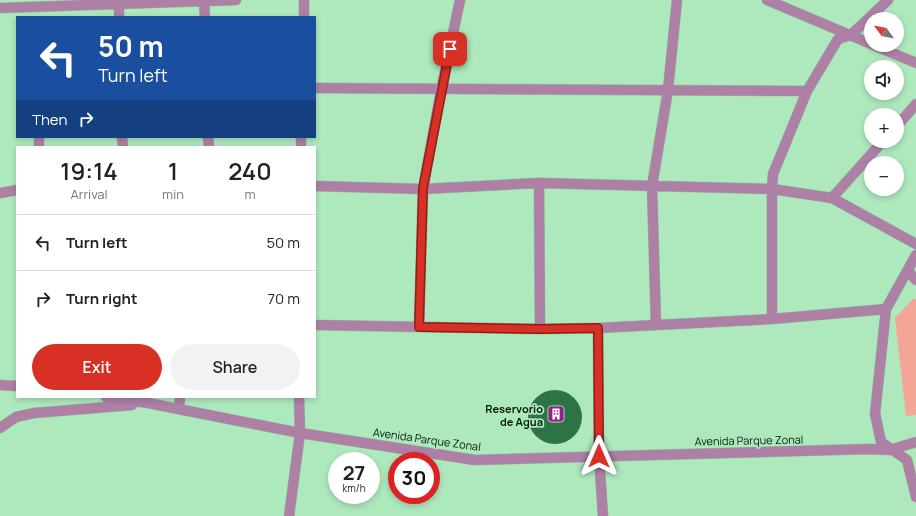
<!DOCTYPE html>
<html lang="en">
<head>
<meta charset="utf-8">
<style>
	body { margin:0; font-family:Manrope,sans-serif; background:#f2f2f2; color:#222; height:100vh; display:flex; flex-direction:column; font-size:15px; white-space:nowrap }
	* { box-sizing:border-box; margin:0 }
	p { font-size:13px; color:#767676 }
	.icon { flex:none; width:22px; height:22px; fill:none; stroke:currentColor; stroke-width:2; stroke-linecap:round; stroke-linejoin:round }
	.map { position:relative; flex:1; overflow:hidden }
	.drawer { position:absolute; left:16px; top:146px; width:300px; height:252px; display:flex; flex-direction:column; background:#fff; border-radius:0px; box-shadow:0 2px 6px #0003 }
	.drawer>* { flex:none }
	.banner { position:absolute; left:16px; top:16px; width:300px; height:122px; border-radius:0px; box-shadow:0 2px 6px #0003; background:#1a4fa0; color:#fff; overflow:hidden }
	.needle { width:26px; rotate:303deg }
	.buttons { position:absolute; left:864px; top:12px; display:grid; gap:8px }
	.buttons a { display:grid; place-items:center; width:40px; height:40px; border-radius:50%; background:#fff; box-shadow:0 2px 6px #0003; font-size:20px }
	.speed { position:absolute; left:328px; top:452px; display:flex; gap:8px; font-size:20px; font-weight:700; text-align:center }
	.speed>* { display:grid; place-content:center; width:52px; height:52px; border-radius:50%; background:#fff; box-shadow:0 2px 6px #0003; line-height:1 }
	.speed small { font-size:10px; font-weight:400 }
	.speed .limit { border:6px solid #d22; background:#fff; color:#111 }
	.pin { position:absolute; display:grid; place-items:center; width:34px; height:34px; color:#fff; margin:-17px; border-radius:8px; box-shadow:0 2px 6px #0006 }
	.me { position:absolute; width:44px; margin:-22px; rotate:0deg; stroke-linejoin:round; filter:drop-shadow(0 0 3px #0008) }
	.turn { display:flex; align-items:center; gap:14px; height:84px; padding:0 16px; font-size:18px }
	.turn .icon { width:52px; height:52px; stroke-width:2.5 }
	.turn b { display:block; font-size:28px; line-height:34px }
	.then { display:flex; align-items:center; height:38px; padding:0 16px; background:#0003; gap:8px; font-size:15px }
	.eta { display:flex; justify-content:space-evenly; align-items:center; height:68px; text-align:center }
	.eta b { font-size:24px; font-weight:600; line-height:28px }
	.button { display:flex; gap:8px; margin-top:auto; padding:8px 16px }
	.button a { flex:1; height:46px; border-radius:24px; background:#d93025; color:#fff; font-size:16px; font-weight:600; line-height:46px; text-align:center }
	.button a+a { background:#f2f2f2; color:#222 }
	ul { padding:0; list-style:none }
	li { display:flex; align-items:center; gap:12px; height:56px; padding:0 16px; border-top:1px solid #e0e0e0 }
	li div { flex:1 }
	li b { display:block; font-size:15px }
	li em { font-style:normal }
	.map>svg:first-child { display:block }
	.green { fill:#f3a696 }
	.building { fill:#2d7345 }
	.lines { fill:none; stroke-linecap:round; stroke-linejoin:round }
	.minor-casing { stroke:#8fc39d; stroke-width:11 }
	.minor { stroke:#ae80a6; stroke-width:10 }
	.route-casing { stroke:#8d1f18; stroke-width:10 }
	.route { stroke:#d93025; stroke-width:7 }
	.labels { text-anchor:middle; dominant-baseline:central; stroke-width:3.5; stroke-linejoin:round; paint-order:stroke }
	.poi-label { font-size:11px; font-weight:bold; fill:#041b0c; stroke:#aee8bd; text-anchor:end }
	.street-label { font-size:11px; fill:#041b0c; stroke:#aee8bd }
</style>
</head>
<body>
<div class="map">
<svg width="916" height="516" viewBox="0 0 916 516">
	<rect width="100%" height="100%" fill="#aee8bd"/>
	<path class="green" d="M914,298l2,2v115l-10,1 -11,-98z"/>
	<path class="building" d="M528 417a27 27 0 1 1 54 0a27 27 0 1 1-54 0Z"/>
	<g class="lines">
		<g class="minor-casing">
			<path id="minor" d="M119,0v17
				M767,0l104,44
				M204,1l1,16
				M0,8l236,-8
				M304,17v-17
				M873,45l43,18
				M315,88l492,3
				M897,126l19,-22
				M39,137v10
				M122,137l1,10
				M208,137l1,10
				M301,147v-10
				M539,183l1,146
				M315,186l108,3 116,-6 233,6 60,9 84,46
				M0,193l17,-3
				M832,198l51,-57
				M908,271l8,9
				M886,309l-11,105 6,28 26,18 9,37
				M772,319v-130l1,-15 34,-83 31,-52 13,-4 37,-35
				M315,325l225,4 58,-1 174,-9 114,-10 30,-54
				M656,325l-4,-139 16,-96 9,-90
				M419,327l4,-138 18,-99 19,-90
				M598,328l1,128 4,60
				M0,385l17,1
				M106,397l42,6 152,30 175,27 394,-11 21,1 26,-8
				M179,409l1,-12
				M0,428l16,-11 18,-4 98,-8
				M289,516l11,-83 -1,-36"/>
		</g>
		<use href="#minor" class="minor"/>
	</g>
	<g class="lines">
		<g class="route-casing">
			<path id="route" d="M450,49l-27,139 -4,139 121,2 58,-1 1,128"/>
		</g>
		<use href="#route" class="route"/>
	</g>
	<defs>
		<g id="building-square" transform="scale(0.9)"><rect x="-9" y="-9" width="18" height="18" rx="4" fill="#8f2285" stroke="#aee8bd"/><path d="M-4-6H4V6H1V3H-1V6H-4ZM-2.5-4.3h1.7v1.8h-1.7ZM.8-4.3h1.7v1.8H.8ZM-2.5-1h1.7V.8h-1.7ZM.8-1h1.7V.8H.8Z" fill="#fff"/></g>
	</defs>
	<g fill-rule="evenodd">
		<use href="#building-square" x="556" y="414"/>
	</g>
	<g class="labels">
		<g class="poi-label">
			<text x="543" y="408">Reservorio<tspan x="543" dy="13">de Agua</tspan></text>
		</g>
		<g class="street-label">
			<text transform="translate(427 439) rotate(8)">Avenida Parque Zonal</text>
			<text transform="translate(749 440) rotate(-1)">Avenida Parque Zonal</text>
		</g>
	</g>
</svg>
<div class="buttons">
<a><svg class="needle" viewBox="-14 -14 28 28"><path d="M0-13l5 13h-10z" fill="#e53935"/><path d="M0 13l5-13h-10z" fill="#767676"/></svg></a>
<a><svg class="icon" aria-label="sound" viewBox="0 0 24 24"><path d="M4 9h4l5-4v14l-5-4H4zM17 9q2 3 0 6"/></svg></a>
<a>+</a>
<a>−</a>
</div>
<div class="speed"><div>27<small>km/h</small></div><div class="limit">30</div></div>
<div class="pin" style="left:450px;top:49px;background:#d93025"><svg class="icon" aria-label="arrive" viewBox="0 0 24 24"><path d="M6 21V4h12l-3 4 3 4H6"/></svg></div>
<svg class="me" style="left:599px;top:456px" viewBox="-20 -20 40 40"><path d="M0-17L14 15 0 8-14 15z" fill="#d93025" stroke="#fff" stroke-width="4"/></svg>
<div class="banner">
<div class="turn"><svg class="icon" aria-label="left" viewBox="0 0 24 24"><path d="M17 20v-9H6M10 6l-5 5 5 5"/></svg><div><b>50 m</b>Turn left</div></div>
<div class="then">Then<svg class="icon" aria-label="right" viewBox="0 0 24 24"><path d="M7 20v-9h11M14 6l5 5-5 5"/></svg></div>
</div>
<section class="drawer">
<div class="eta">
<div><b>19:14</b><p>Arrival</p></div>
<div><b>1</b><p>min</p></div>
<div><b>240</b><p>m</p></div>
</div>
<ul>
<li><svg class="icon" aria-label="left" viewBox="0 0 24 24"><path d="M17 20v-9H6M10 6l-5 5 5 5"/></svg><div><b>Turn left</b></div><em>50 m</em></li>
<li><svg class="icon" aria-label="right" viewBox="0 0 24 24"><path d="M7 20v-9h11M14 6l5 5-5 5"/></svg><div><b>Turn right</b></div><em>70 m</em></li>
</ul>
<div class="button"><a>Exit</a><a>Share</a></div>
</section>
</div>
</body>
</html>
